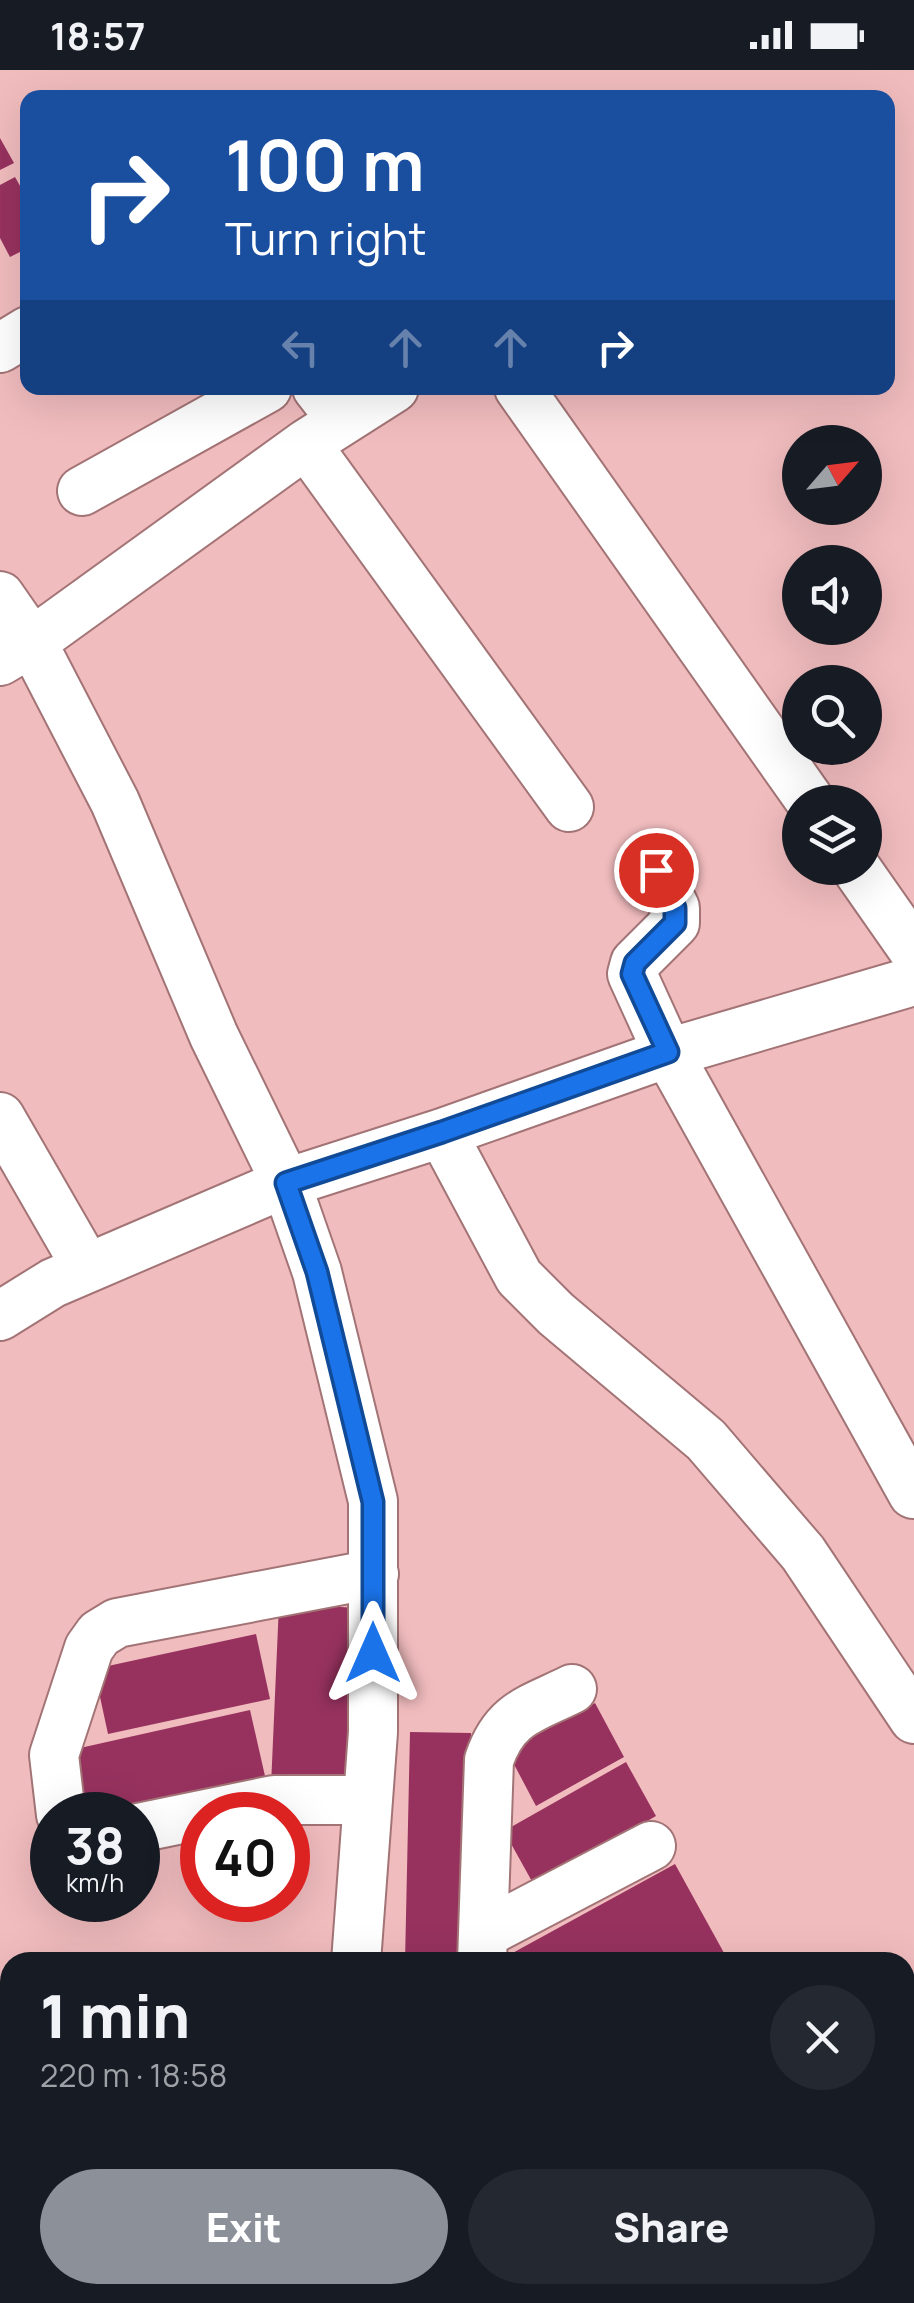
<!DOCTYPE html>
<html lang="en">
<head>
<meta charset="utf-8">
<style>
	body { margin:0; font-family:Manrope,sans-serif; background:#242831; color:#f1f3f6; height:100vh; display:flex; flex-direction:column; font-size:38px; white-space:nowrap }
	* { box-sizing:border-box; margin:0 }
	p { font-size:32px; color:#9ea1a6 }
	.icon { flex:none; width:55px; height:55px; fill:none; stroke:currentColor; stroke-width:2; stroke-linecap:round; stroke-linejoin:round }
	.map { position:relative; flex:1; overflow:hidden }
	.sheet { position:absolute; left:0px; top:1882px; width:915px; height:352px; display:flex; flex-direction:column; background:#171b24; border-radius:30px 30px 0 0; box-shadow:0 10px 40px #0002 }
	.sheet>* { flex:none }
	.guide { position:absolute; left:20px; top:20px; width:875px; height:305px; border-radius:20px; box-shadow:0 10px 40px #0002; background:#1a4fa0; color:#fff; overflow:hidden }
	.needle { width:65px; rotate:62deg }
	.buttons { position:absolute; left:782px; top:355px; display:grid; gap:20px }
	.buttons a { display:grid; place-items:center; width:100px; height:100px; border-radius:50%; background:#171b24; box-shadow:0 10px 40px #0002; font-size:50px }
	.speed { position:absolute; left:30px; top:1722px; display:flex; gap:20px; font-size:50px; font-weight:700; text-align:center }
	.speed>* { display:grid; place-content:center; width:130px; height:130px; border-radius:50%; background:#171b24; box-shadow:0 10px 40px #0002; line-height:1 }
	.speed small { font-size:25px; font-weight:400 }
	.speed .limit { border:15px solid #d22; background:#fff; color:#111 }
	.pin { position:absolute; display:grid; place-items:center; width:85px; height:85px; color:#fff; margin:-42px; border:5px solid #fff; border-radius:50%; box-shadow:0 2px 10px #0007 }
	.me { position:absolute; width:110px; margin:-55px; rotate:0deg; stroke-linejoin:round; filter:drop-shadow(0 0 8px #0008) }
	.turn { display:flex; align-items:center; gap:35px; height:210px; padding:0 40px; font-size:45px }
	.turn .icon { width:130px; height:130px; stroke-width:2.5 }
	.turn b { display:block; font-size:70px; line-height:85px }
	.lanes { display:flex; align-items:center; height:95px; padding:0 40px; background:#0003; justify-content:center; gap:50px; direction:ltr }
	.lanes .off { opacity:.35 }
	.round { display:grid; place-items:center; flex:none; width:105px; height:105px; border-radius:52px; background:#242831 }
	.overview { display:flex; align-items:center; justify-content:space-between; height:170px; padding:0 40px }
	h1 { font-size:60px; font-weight:800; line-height:75px }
	.primary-button { display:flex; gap:20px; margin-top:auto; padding:20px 40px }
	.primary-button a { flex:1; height:115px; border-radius:60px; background:#8c9099; color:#fff; font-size:40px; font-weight:800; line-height:115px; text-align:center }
	.primary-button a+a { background:#242831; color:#f1f3f6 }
	.status { display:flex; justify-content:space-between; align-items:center; height:70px; padding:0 50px; background:#171b24; direction:ltr }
	.status svg { height:28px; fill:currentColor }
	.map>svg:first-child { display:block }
	.building { fill:#97325f }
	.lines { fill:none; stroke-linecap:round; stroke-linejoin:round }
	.minor-casing { stroke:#a37476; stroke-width:52 }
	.minor { stroke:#fff; stroke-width:48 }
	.route-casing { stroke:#114b97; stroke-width:25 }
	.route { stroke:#1a73e8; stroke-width:18 }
</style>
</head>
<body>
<div class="status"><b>18:57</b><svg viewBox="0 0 49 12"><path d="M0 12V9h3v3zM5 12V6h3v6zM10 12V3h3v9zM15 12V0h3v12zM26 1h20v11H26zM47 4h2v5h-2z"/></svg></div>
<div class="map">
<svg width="914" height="2233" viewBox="0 0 914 2233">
	<rect width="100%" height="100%" fill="#f1bcbe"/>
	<path class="building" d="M0,68l14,25 -14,7z
		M15,107l13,23v48l-18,9 -10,-19v-53z
		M279,1534l81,4 -8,182 -81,-4z
		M256,1564l14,65 -162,35 -14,-65z
		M595,1633l29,54 -88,49 -29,-55z
		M250,1640l15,66 -180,39 -14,-65z
		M410,1662l61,1 -4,229h-62z
		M626,1692l30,54 -122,69 -30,-54z
		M675,1794l54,98h-233z
		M905,2205l9,16v9l-6,3h-243l-4,-8h244z
		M535,2225h62l-14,8h-44z
		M602,2225h4l4,8h-22z"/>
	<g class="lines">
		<g class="minor-casing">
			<path id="minor" d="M0,278l28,-17
				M317,318l25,32
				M519,318l292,414
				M306,374l263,363
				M82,421l185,-103
				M0,526l32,46 83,160 99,234 72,147 31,89 56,229v231l-17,230
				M0,591l32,-19 274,-198 88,-56
				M856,798l58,83
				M656,800l19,38v15l-40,40 -3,11 36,79 245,441
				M0,1047l87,151
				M442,1063l77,144 37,37 150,126 97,113 111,166
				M0,1246l53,-33 233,-100 156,-50 226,-80 246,-72
				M61,1745l-7,-60 35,-107 10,-14 18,-11 257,-49
				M138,1758l136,-28h94
				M483,1864l168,-88
				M482,1892l7,-202c16,-47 41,-50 83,-71
				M0,2204l10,21
				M370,2225l1,8
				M637,2225l4,8
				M236,2233l21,-8"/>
		</g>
		<use href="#minor" class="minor"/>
	</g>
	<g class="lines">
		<g class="route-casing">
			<path id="route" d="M373,1583v-151l-56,-230 -31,-89 156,-51 226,-80 -36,-78 3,-11 40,-40v-15l-19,-38"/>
		</g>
		<use href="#route" class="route"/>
	</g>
</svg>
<div class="buttons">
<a><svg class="needle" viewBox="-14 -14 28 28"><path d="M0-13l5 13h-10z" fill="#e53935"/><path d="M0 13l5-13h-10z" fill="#9ea1a6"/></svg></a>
<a><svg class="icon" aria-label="sound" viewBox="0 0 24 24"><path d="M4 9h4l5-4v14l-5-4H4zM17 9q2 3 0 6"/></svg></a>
<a><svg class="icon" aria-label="search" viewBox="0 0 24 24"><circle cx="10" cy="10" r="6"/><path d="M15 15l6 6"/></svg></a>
<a><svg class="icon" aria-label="layers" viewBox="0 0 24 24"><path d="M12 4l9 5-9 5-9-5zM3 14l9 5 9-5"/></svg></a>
</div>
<div class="speed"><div>38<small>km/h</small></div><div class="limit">40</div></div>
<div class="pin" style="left:656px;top:800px;background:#d93025"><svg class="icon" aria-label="arrive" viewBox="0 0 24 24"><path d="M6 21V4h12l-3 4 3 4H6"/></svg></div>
<svg class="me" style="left:373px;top:1583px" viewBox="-20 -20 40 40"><path d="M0-17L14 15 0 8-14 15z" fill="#1a73e8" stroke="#fff" stroke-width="4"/></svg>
<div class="guide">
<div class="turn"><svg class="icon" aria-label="right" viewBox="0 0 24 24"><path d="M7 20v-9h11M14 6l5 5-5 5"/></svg><div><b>100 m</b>Turn right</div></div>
<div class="lanes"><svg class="icon off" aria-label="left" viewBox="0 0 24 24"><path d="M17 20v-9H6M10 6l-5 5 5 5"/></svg><svg class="icon off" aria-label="ahead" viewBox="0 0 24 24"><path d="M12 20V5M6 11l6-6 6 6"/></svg><svg class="icon off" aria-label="ahead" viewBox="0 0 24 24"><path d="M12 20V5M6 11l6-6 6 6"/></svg><svg class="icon" aria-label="right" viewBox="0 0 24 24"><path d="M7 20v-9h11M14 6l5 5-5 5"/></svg></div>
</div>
<section class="sheet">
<div class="overview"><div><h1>1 min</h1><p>220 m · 18:58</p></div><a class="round"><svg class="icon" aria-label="close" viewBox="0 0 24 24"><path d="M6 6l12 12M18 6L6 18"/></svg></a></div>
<div class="primary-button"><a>Exit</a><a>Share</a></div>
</section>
</div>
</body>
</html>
